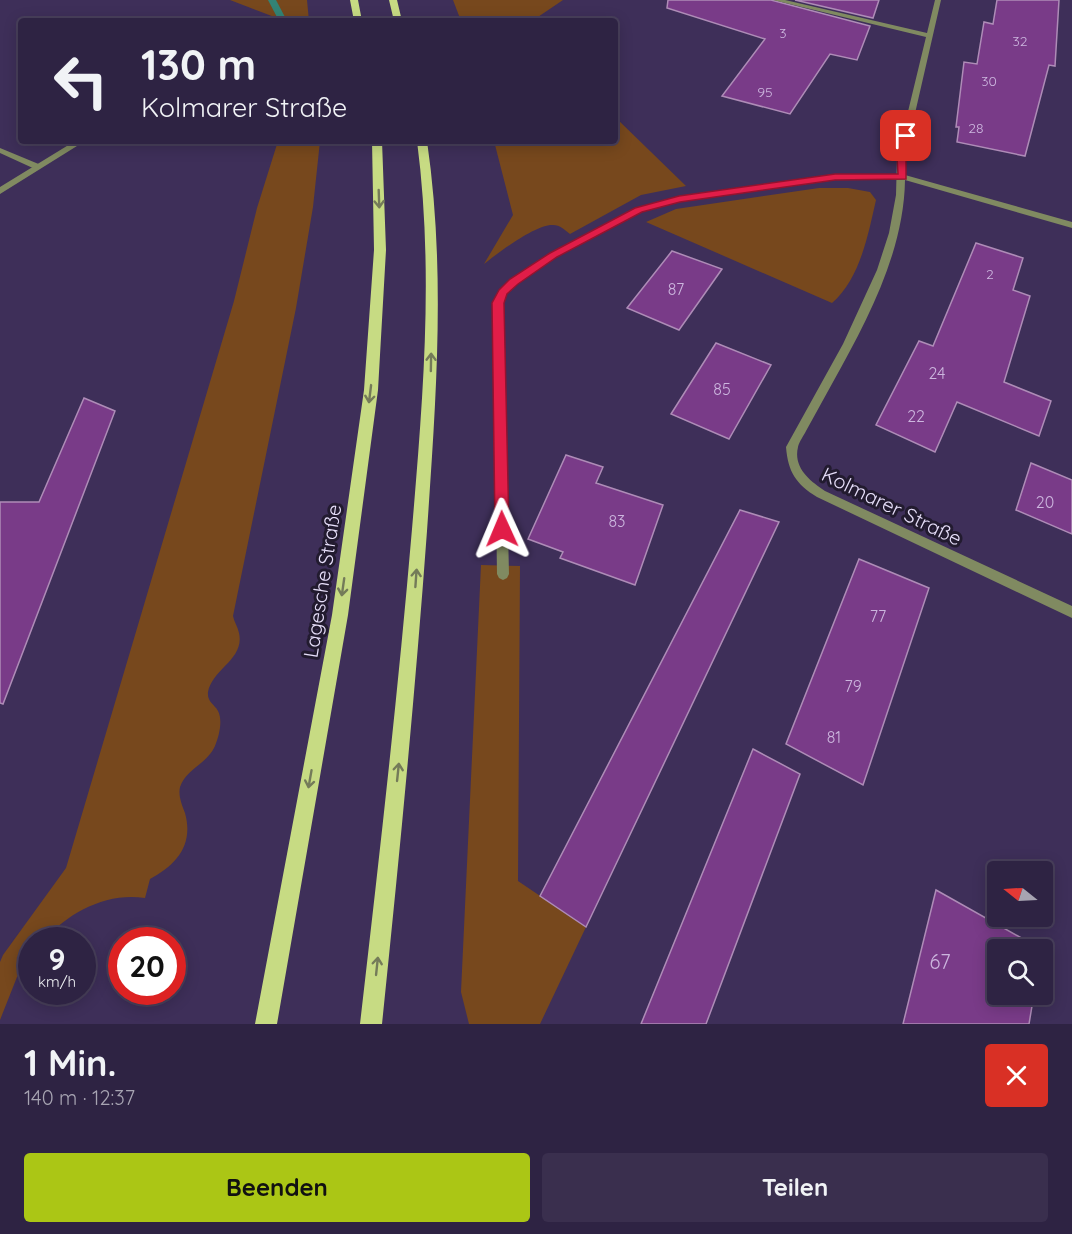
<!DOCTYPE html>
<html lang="de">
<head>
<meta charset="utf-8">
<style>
	body { margin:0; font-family:Quicksand,sans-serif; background:#3a2f4e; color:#f1f3f6; height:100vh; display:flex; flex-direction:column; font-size:22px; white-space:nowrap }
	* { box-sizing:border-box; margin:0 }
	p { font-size:20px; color:#a7a4b2 }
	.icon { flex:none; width:33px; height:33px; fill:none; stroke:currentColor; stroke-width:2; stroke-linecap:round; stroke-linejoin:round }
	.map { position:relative; height:1024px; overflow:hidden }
	.panel { display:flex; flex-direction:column; background:#2e2343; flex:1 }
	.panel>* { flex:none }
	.top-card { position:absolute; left:18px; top:18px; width:600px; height:126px; border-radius:6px; box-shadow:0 3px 15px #0003,0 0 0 2px #49405c; background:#2e2343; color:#f1f3f6; overflow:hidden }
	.needle { width:39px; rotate:288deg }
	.tools { position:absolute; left:987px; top:861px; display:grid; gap:12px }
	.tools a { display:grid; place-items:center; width:66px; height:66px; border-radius:6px; background:#2e2343; box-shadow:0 3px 15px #0003,0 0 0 2px #49405c; font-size:30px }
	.speed { position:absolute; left:18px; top:927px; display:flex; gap:12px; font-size:30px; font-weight:700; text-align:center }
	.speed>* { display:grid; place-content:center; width:78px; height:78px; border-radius:50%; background:#2e2343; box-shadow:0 3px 15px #0003,0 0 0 2px #49405c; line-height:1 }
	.speed small { font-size:15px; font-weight:400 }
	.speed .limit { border:9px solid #d22; background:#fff; color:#111 }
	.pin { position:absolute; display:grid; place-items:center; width:51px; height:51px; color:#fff; margin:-26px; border-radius:12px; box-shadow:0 3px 9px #0006 }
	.me { position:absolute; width:66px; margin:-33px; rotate:359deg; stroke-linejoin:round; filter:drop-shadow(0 0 4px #0008) }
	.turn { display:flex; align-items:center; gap:21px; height:126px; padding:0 24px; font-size:27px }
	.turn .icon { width:78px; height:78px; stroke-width:2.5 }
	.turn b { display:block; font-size:42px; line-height:51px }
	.round { display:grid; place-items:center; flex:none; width:63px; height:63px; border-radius:6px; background:#3a2f4e }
	.headline { display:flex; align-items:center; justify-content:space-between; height:102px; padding:0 24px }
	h1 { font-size:36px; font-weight:700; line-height:45px }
	.primary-button { display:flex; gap:12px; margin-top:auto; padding:12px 24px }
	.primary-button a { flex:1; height:69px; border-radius:6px; background:#abc615; color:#111; font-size:24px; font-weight:700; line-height:69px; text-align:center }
	.primary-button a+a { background:#3a2f4e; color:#f1f3f6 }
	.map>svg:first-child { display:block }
	.green { fill:#77481d }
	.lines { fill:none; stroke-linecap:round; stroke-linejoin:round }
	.stream { fill:#338375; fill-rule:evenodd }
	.building { fill:#793b88; stroke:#ae8cb7; stroke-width:1.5 }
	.lane { fill:#808a61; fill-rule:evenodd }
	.street { fill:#808a61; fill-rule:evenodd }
	.primary { fill:#c7db83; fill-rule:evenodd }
	.oneway { stroke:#747b59 }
	.route { fill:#e11d48; stroke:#92132f; stroke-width:1.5 }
	.labels { text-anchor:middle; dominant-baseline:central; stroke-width:6; stroke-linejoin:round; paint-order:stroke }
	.far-number-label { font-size:14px; fill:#ccb6de }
	.number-label { font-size:16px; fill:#ccb6de }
	.street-label { font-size:20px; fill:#e7dffa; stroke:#221b2f }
	.near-number-label { font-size:20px; fill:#ccb6de }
</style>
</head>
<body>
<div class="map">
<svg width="1072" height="1024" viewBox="0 0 1072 1024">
	<rect width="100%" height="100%" fill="#3e2f59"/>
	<path class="green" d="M230,0h77l2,21h-31l-1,-3z
		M453,0h110l-31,21h-71z
		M615,117l71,69 -45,9 -71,39c-5,-4 -10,-9 -17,-9 -17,-1 -55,28 -69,39l29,-49 -19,-74h121z
		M278,141h42l-7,66 -17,101 -63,308c1,6 5,11 6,17 6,26 -27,36 -31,59 -1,10 6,12 10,19 5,10 1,25 -3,35 -8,18 -28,22 -35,41 -2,9 2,18 5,26 9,32 -9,52 -35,66l-5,19c-38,-6 -76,14 -101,42h-12l-1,15 -14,22 -17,43v-58l3,-7 63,-87 168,-567 23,-93z
		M819,188h29l22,4 6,8c-8,35 -16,79 -44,103l-186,-81 30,-13z
		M481,565l39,1 -2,315 68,46 -46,97h-71l-8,-32z"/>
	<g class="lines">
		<path class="stream" d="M268,0h8l10,19 -1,2h-6z"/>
	</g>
	<path class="building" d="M668,0h103l99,26 -13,34 -27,-6 -40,60 -68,-18 43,-57 -98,-31z
		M795,0h84l-6,18z
		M997,0h62l-4,66 -6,-1 -24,91 -68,-14 2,-15h-3l8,-65 13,2 7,-42 9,2z
		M976,243l47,15 -10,32 17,6 -26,86 47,19 -12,35 -82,-34 -22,50 -59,-27 43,-84 14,5z
		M672,251l50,18 -43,61 -52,-22z
		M716,343l55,22 -42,74 -58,-25z
		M84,398l31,13 -112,293 -3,-1v-201h39z
		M566,455l37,12 -7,16 67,22 -28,80 -75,-27 3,-6 -35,-13z
		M1031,463l41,17v54l-56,-24z
		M740,510l39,12 -193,405 -46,-31z
		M859,559l70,29 -66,197 -77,-41z
		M753,749l47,25 -94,250h-65z
		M936,890l105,59 -43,1v44h36l-5,30h-126z"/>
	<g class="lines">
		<path class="lane" d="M0,148l41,17 1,2 -7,2 -35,-16z
			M835,174h68l4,3 -4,3h-68l-156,22 -38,10 -85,45 -39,26 -10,11 -4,9 6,271 -2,4 -4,2 -4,-2 -2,-4 -4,-271 7,-13 11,-11 39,-26 85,-45 44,-12z"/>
		<path class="street" d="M773,0h12l142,33 8,-33h6l-36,157v18l167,47v6l-167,-48c-1,72 -38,141 -72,202 -9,16 -18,33 -27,49 -2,4 -7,11 -8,16 -5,21 12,34 27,44l247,115v12l-255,-121c-21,-13 -29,-25 -31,-50l57,-103 34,-74 12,-37 7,-38 1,-38 29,-120z
			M75,141h10l-85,53v-7z"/>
		<path class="primary" d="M350,0h8l4,21h-8z
			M389,0h8l5,21h-8z
			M372,141h10l4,109 -8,140 -30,225 -71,409h-22l77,-409 32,-225 10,-140z
			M417,141h10c19,130 9,259 0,390 -12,164 -28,329 -45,493h-22c19,-165 38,-330 52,-495 11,-130 22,-258 5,-388z"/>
	</g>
	<defs><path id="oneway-shaft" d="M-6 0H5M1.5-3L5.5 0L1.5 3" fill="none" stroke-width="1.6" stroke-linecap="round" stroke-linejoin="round" transform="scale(1.5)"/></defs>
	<g class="oneway">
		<use href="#oneway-shaft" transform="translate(379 199) rotate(88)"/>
		<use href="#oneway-shaft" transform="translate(431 362) rotate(-89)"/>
		<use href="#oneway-shaft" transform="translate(370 394) rotate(97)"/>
		<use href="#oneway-shaft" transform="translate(416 578) rotate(-86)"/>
		<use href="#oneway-shaft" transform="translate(343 587) rotate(98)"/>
		<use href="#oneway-shaft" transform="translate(398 772) rotate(-84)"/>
		<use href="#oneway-shaft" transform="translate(310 779) rotate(100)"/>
		<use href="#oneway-shaft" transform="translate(377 966) rotate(-84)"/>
	</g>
	<path class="route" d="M903,135l7,1 -4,21v22l-71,1 -155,22 -38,10 -85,45 -39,27 -11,10 -3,9 5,226 -2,4h-10l-2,-4 -3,-226 7,-13 11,-11 40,-26 85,-45 44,-12 156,-22h63l-1,-17z"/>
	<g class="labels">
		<g class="far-number-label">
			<text x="783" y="33">3</text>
			<text x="1020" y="41">32</text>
			<text x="989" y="81">30</text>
			<text x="765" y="92">95</text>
			<text x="976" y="128">28</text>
			<text x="990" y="274">2</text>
		</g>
		<g class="number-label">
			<text x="676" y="289">87</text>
			<text x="937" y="373">24</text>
			<text x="722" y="389">85</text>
			<text x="916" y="416">22</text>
			<text x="1045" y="502">20</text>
			<text x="617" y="521">83</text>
			<text x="878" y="616">77</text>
			<text x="853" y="686">79</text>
			<text x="834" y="737">81</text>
		</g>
		<g class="street-label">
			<text transform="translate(892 506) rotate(26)">Kolmarer Straße</text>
			<text transform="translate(322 581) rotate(-81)">Lagesche Straße</text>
		</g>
		<g class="near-number-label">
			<text x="940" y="961">67</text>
		</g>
	</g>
</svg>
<div class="tools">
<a><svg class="needle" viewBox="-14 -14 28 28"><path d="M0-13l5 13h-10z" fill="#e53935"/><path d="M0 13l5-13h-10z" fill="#a7a4b2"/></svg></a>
<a><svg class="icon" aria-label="search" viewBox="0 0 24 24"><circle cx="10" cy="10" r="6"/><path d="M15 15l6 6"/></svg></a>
</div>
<div class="speed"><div>9<small>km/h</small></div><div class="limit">20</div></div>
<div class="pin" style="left:906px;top:136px;background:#d93025"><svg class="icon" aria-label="arrive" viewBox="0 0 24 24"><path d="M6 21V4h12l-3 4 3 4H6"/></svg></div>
<svg class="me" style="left:502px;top:529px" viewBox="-20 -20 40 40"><path d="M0-17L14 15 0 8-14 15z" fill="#e11d48" stroke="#fff" stroke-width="4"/></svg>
<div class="top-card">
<div class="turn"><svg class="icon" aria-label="left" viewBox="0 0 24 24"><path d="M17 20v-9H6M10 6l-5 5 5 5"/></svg><div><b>130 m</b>Kolmarer Straße</div></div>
</div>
</div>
<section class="panel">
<div class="headline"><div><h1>1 Min.</h1><p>140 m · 12:37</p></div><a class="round" style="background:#d93025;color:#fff"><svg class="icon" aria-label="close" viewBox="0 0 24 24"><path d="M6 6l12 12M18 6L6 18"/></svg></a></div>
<div class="primary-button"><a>Beenden</a><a>Teilen</a></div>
</section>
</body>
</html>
